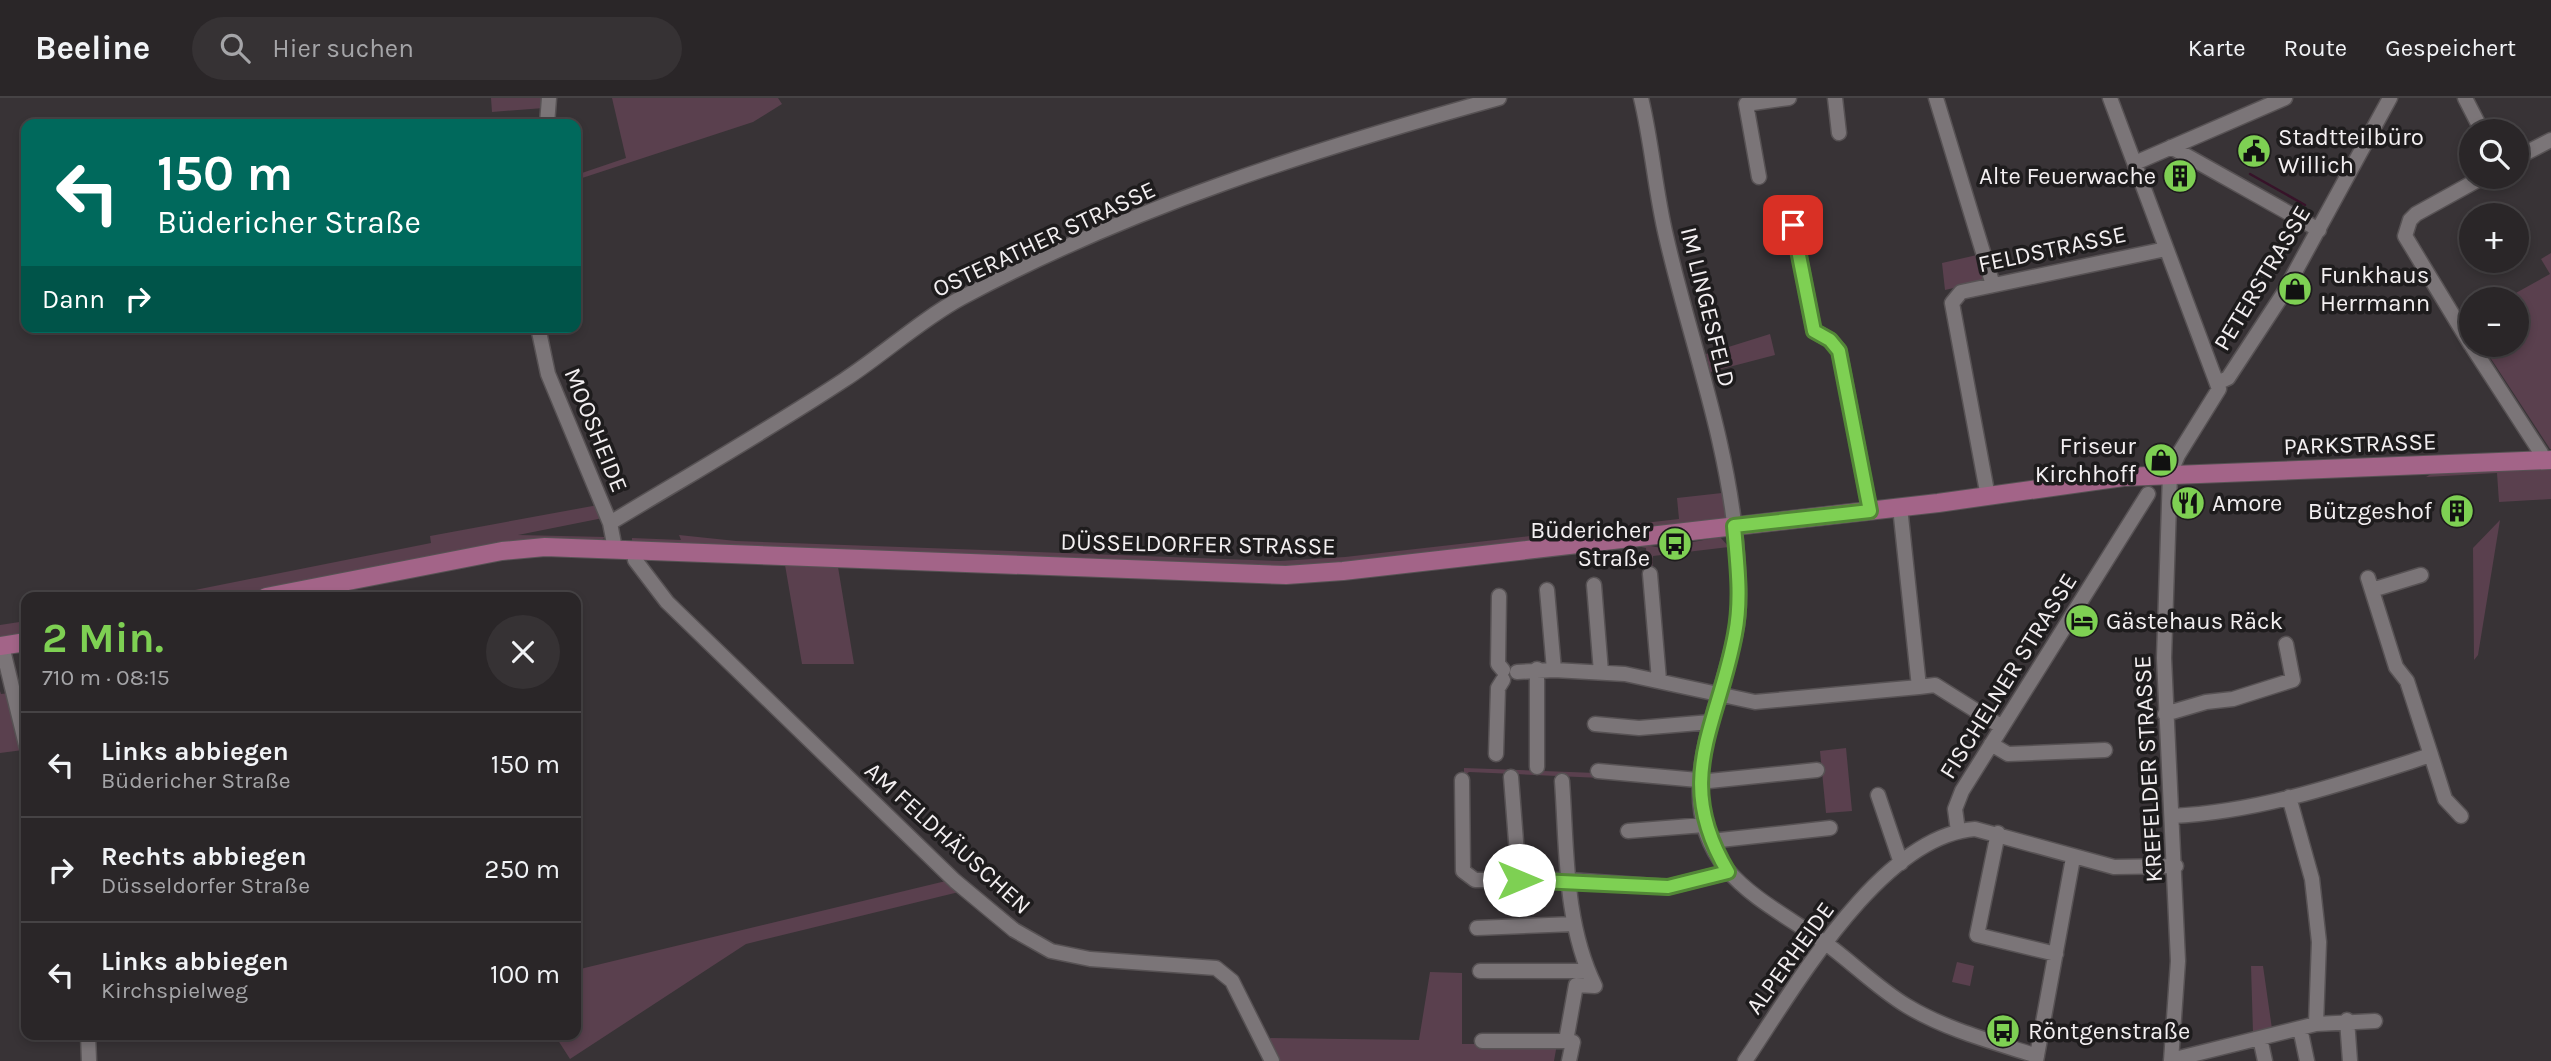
<!DOCTYPE html>
<html lang="de">
<head>
<meta charset="utf-8">
<style>
	body { margin:0; font-family:Karla,sans-serif; background:#363234; color:#f1f3f6; height:100vh; display:flex; flex-direction:column; font-size:26px; white-space:nowrap }
	* { box-sizing:border-box; margin:0 }
	p { font-size:23px; color:#a5a5a8 }
	.icon { flex:none; width:38px; height:38px; fill:none; stroke:currentColor; stroke-width:2; stroke-linecap:round; stroke-linejoin:round }
	.map { position:relative; flex:1; overflow:hidden }
	.sheet { position:absolute; left:21px; top:494px; width:560px; height:448px; display:flex; flex-direction:column; background:#2a2628; border-radius:14px; box-shadow:0 4px 10px #0003,0 0 0 2px #464345 }
	.sheet>* { flex:none }
	.hud { position:absolute; left:21px; top:21px; width:560px; height:214px; border-radius:14px; box-shadow:0 4px 10px #0003,0 0 0 2px #464345; background:#00695c; color:#fff; overflow:hidden }
	.tools { position:absolute; left:2459px; top:21px; display:grid; gap:14px }
	.tools a { display:grid; place-items:center; width:70px; height:70px; border-radius:50%; background:#2a2628; box-shadow:0 4px 10px #0003,0 0 0 2px #464345; font-size:35px }
	.pin { position:absolute; display:grid; place-items:center; width:60px; height:60px; color:#fff; margin:-30px; border-radius:14px; box-shadow:0 4px 10px #0006 }
	.me { position:absolute; width:77px; margin:-38px; rotate:90deg; stroke-linejoin:round; filter:drop-shadow(0 0 5px #0008) }
	.turn { display:flex; align-items:center; gap:24px; height:147px; padding:0 21px; font-size:32px }
	.turn .icon { width:91px; height:91px; stroke-width:2.5 }
	.turn b { display:block; font-size:49px; line-height:60px }
	.then { display:flex; align-items:center; height:66px; padding:0 21px; background:#0003; gap:14px; font-size:26px }
	.round { display:grid; place-items:center; flex:none; width:74px; height:74px; border-radius:37px; background:#363234 }
	.overview { display:flex; align-items:center; justify-content:space-between; height:119px; padding:0 21px }
	h1 { font-size:42px; font-weight:700; line-height:52px; color:#7ed053 }
	ul { padding:0; list-style:none }
	li { display:flex; align-items:center; gap:21px; height:105px; padding:0 21px; border-top:2px solid #464345 }
	li div { flex:1 }
	li b { display:block; font-size:26px }
	li em { font-style:normal }
	header { display:flex; align-items:center; gap:42px; box-sizing:border-box; height:98px; padding:0 35px; background:#2a2628; border-bottom:2px solid #464345 }
	header strong { font-size:33px }
	nav { display:flex; gap:38px; margin-inline-start:auto; font-size:24px }
	.search { width:490px; height:63px; background:#363234; display:flex; align-items:center; gap:18px; box-sizing:border-box; padding:0 24px; border-radius:38px; color:#a5a5a8; font-size:26px }
	.map>svg:first-child { display:block }
	.green { fill:#5a404e }
	.lines { fill:none; stroke-linecap:round; stroke-linejoin:round }
	.stream { stroke:#371329; stroke-width:2.5 }
	.minor-casing { stroke:#575254; stroke-width:17 }
	.major-casing { stroke:#575254; stroke-width:20 }
	.minor { stroke:#7b7578; stroke-width:14 }
	.major { stroke:#a36488; stroke-width:18 }
	.route-casing { stroke:#528736; stroke-width:18 }
	.route { stroke:#7ed053; stroke-width:12 }
	.labels { text-anchor:middle; dominant-baseline:central; stroke-width:7; stroke-linejoin:round; paint-order:stroke }
	.poi-label { font-size:24px; fill:#f3eff1; stroke:#1e1c1d; text-anchor:start }
	.street-label { font-size:24px; fill:#f3eff1; stroke:#1e1c1d }
</style>
</head>
<body>
<header>
<strong>Beeline</strong>
<div class="search"><svg class="icon" aria-label="search" viewBox="0 0 24 24"><circle cx="10" cy="10" r="6"/><path d="M15 15l6 6"/></svg>Hier suchen</div>
<nav><a>Karte</a><a>Route</a><a>Gespeichert</a></nav>
</header>
<div class="map">
<svg width="2551" height="963" viewBox="0 0 2551 963">
	<rect width="100%" height="100%" fill="#383336"/>
	<path class="green" d="M491,0h54l-1,10 -52,4z
		M612,0h166l4,6 -29,18 -177,58v-5l50,-17z
		M2551,155v196h-1l-68,-104h34v-46h-11l45,-25 -9,-15z
		M1977,157l6,23 -4,4 -34,8 -3,-27z
		M1770,236l5,21 -65,17 -4,-18z
		M2551,366v35l-52,3 -2,-29 -71,4 10,-6z
		M1722,395l4,22 -2,5 -401,48 -691,-26v-4l49,2 -2,-5 57,6 544,20 65,-4 334,-38 -2,-21z
		M598,407l5,13 -85,17 88,2 -9,6 -163,15 -193,39h-81l271,-54 -1,-7z
		M2500,422l-22,135 -4,5 -1,-112z
		M1720,439l9,10 -76,9 -1,19h-4l-2,-27 -10,-2 -346,38 -200,-7 3,-4 166,7 382,-36 20,4z
		M641,457l437,18 4,4 -244,-10 16,97h-52l-17,-99 -145,-7c54,72 122,132 187,195 70,68 140,145 225,194l-37,-19 -58,-49 -288,-279 -29,-36 -1,-7z
		M26,523v17l-26,3v-16z
		M0,593l1,3 9,-1 13,57 -23,3z
		M1846,650l6,63 -26,2 -6,-62z
		M1464,670l132,5 92,9 -219,-10 -5,4z
		M950,782l13,11 -217,53 -176,115 -16,-25h22v-64z
		M1957,864l17,4 -4,20 -18,-4z
		M2251,868h12l9,63 -19,4z
		M1430,874l32,1v71h95l-3,17h-278l-14,-23 157,2z"/>
	<g class="lines">
		<path class="stream" d="M2250,76l55,31"/>
		<g class="minor-casing">
			<path id="minor" d="M1641,0c11,45 14,92 25,138 23,101 61,202 70,306 2,32 6,62 -1,93 -10,49 -32,97 -35,147 -5,91 62,117 124,160 28,20 53,46 83,64 40,24 87,36 130,50
				M1835,0l4,35
				M1936,0l57,187
				M2110,0l109,291 -41,66 -8,19 -6,184 14,303 -7,100
				M2465,0l17,33
				M547,26l2,-26
				M2171,49l148,83
				M2516,60l35,-18
				M2135,65l150,-65
				M1759,79l-13,-73 43,-6
				M1776,121l17,5 21,107 16,9 9,10 31,161
				M538,229l10,47 62,149 5,26
				M2471,247l-66,-109 5,-16 6,-6 67,-37
				M2471,247l70,108 1,8
				M2217,285l11,-5 55,-84 107,-196
				M1988,399l-36,-194 9,-11 205,-43
				M610,425c78,-47 158,-93 234,-143 40,-26 75,-59 117,-82 170,-91 354,-149 538,-200
				M634,452l1,10 32,42 288,279 59,49 37,21 39,8 126,9 16,13 40,80
				M1650,476l9,106
				M1594,487l7,87
				M1547,492l7,80
				M2372,492l49,-15
				M1499,498l-1,68 5,6
				M2,548l24,99
				M1517,574l37,-2 71,4 130,28 164,-15 -19,-180
				M1919,589l16,-2 67,42
				M2165,616l41,-12 27,-3 60,-19 -7,-36
				M1595,626l44,4 72,-6
				M1991,646l17,10 97,-4
				M1496,656l2,-66 5,-8
				M2431,657l14,44 16,17
				M1537,669v-98
				M1598,673l111,10 108,-11
				M1511,679l8,103
				M1462,682l1,91 12,9h94l99,7 60,-15
				M1878,697l23,68
				M2289,699l23,82 7,63 -3,82
				M2172,718c89,-4 175,-34 259,-61l-24,-74 -11,-14 -28,-89
				M1628,733l76,-6
				M1958,733l-3,-22 7,-18 186,-297
				M1998,735l-21,102 79,19
				M1711,743l119,-13
				M1477,830l97,-4
				M1480,873h107
				M2347,922l3,41
				M2300,930l7,33
				M88,936l1,27
				M2260,940l5,23
				M1482,943h84l10,-56 19,1c-31,-63 -28,-137 -33,-205
				M1566,943l7,1 -4,19
				M2171,962l145,-36 59,-3
				M1745,963c49,-72 135,-225 230,-232l139,38 62,-1
				M2036,963l37,-203"/>
		</g>
		<g class="major-casing">
			<path id="major" d="M266,499l236,-46 43,-4 741,28 57,-4 595,-68 185,-26 428,-17
				M0,548l26,-4"/>
		</g>
		<use href="#minor" class="minor"/>
		<use href="#major" class="major"/>
	</g>
	<g class="lines">
		<g class="route-casing">
			<path id="route" d="M1519,782l149,7 60,-15c-56,-93 -10,-145 7,-238 7,-36 2,-72 -1,-108l136,-15 -31,-160 -9,-11 -16,-9 -21,-106"/>
		</g>
		<use href="#route" class="route"/>
	</g>
	<defs>
		<g id="civic-disc" transform="scale(1.75)"><circle r="9.5" fill="#7ed053" stroke="#1e1c1d"/><path d="M-.6-6.5H3V-4.5H.6V-3L4-1V1h2V6H-6V1h2V-1L-.6-3ZM-1.2 2.5V6h2.4V2.5Z" fill="#111"/></g>
		<g id="building-disc" transform="scale(1.75)"><circle r="9.5" fill="#7ed053" stroke="#1e1c1d"/><path d="M-4-6H4V6H1V3H-1V6H-4ZM-2.5-4.3h1.7v1.8h-1.7ZM.8-4.3h1.7v1.8H.8ZM-2.5-1h1.7V.8h-1.7ZM.8-1h1.7V.8H.8Z" fill="#111"/></g>
		<g id="shop-disc" transform="scale(1.75)"><circle r="9.5" fill="#7ed053" stroke="#1e1c1d"/><path d="M-5-2.5h2.3a2.7 3.5 0 0 1 5.4 0H5L5.5 6h-11ZM-1.5-2.5h3a1.5 2.3 0 0 0-3 0Z" fill="#111"/></g>
		<g id="restaurant-disc" transform="scale(1.75)"><circle r="9.5" fill="#7ed053" stroke="#1e1c1d"/><path d="M-5-6h1v4h1v-4h1v4h1v-4h1v5L-1.5 .5V6h-2V.5L-5-1ZM5-6V6H3V1.5H1.5Q1.5-4 5-6Z" fill="#111"/></g>
		<g id="bus-disc" transform="scale(1.75)"><circle r="9.5" fill="#7ed053" stroke="#1e1c1d"/><path d="M-5-6H5V4H4V6H2V4H-2V6H-4V4H-5ZM-3.5-4V0h7V-4ZM-3.5 1.2v1.5H-2V1.2ZM2 1.2v1.5H3.5V1.2Z" fill="#111"/></g>
		<g id="hotel-disc" transform="scale(1.75)"><circle r="9.5" fill="#7ed053" stroke="#1e1c1d"/><path d="M-6-4.5h1.5V1H6V5H4.5V3h-9V5H-6ZM-4 0a1.8 1.8 0 1 1 3.6 0ZM.5 0V-2.5h3Q6-2.5 6 0Z" fill="#111"/></g>
	</defs>
	<g fill-rule="evenodd">
		<use href="#civic-disc" x="2254" y="53"/>
		<use href="#building-disc" x="2180" y="78"/>
		<use href="#shop-disc" x="2295" y="191"/>
		<use href="#shop-disc" x="2161" y="362"/>
		<use href="#restaurant-disc" x="2188" y="405"/>
		<use href="#building-disc" x="2457" y="413"/>
		<use href="#bus-disc" x="1675" y="446"/>
		<use href="#hotel-disc" x="2082" y="523"/>
		<use href="#bus-disc" x="2003" y="933"/>
	</g>
	<g class="labels">
		<g class="poi-label">
			<text x="2278" y="39">Stadtteilbüro<tspan x="2278" dy="28">Willich</tspan></text>
			<text x="2156" y="78" text-anchor="end">Alte Feuerwache</text>
			<text x="2320" y="177">Funkhaus<tspan x="2320" dy="28">Herrmann</tspan></text>
			<text x="2136" y="348" text-anchor="end">Friseur<tspan x="2136" dy="28">Kirchhoff</tspan></text>
			<text x="2212" y="405">Amore</text>
			<text x="2432" y="413" text-anchor="end">Bützgeshof</text>
			<text x="1650" y="432" text-anchor="end">Büdericher<tspan x="1650" dy="28">Straße</tspan></text>
			<text x="2106" y="523">Gästehaus Räck</text>
			<text x="2028" y="933">Röntgenstraße</text>
		</g>
		<g class="street-label">
			<text transform="translate(1044 141) rotate(-25)">OSTERATHER STRASSE</text>
			<text transform="translate(2052 151) rotate(-12)">FELDSTRASSE</text>
			<text transform="translate(2262 180) rotate(-59)">PETERSTRASSE</text>
			<text transform="translate(1708 209) rotate(76)">IM LINGESFELD</text>
			<text transform="translate(596 332) rotate(68)">MOOSHEIDE</text>
			<text transform="translate(2360 346) rotate(-2)">PARKSTRASSE</text>
			<text transform="translate(1198 446) rotate(1)">DÜSSELDORFER STRASSE</text>
			<text transform="translate(2008 578) rotate(-58)">FISCHELNER STRASSE</text>
			<text transform="translate(2148 671) rotate(-93)">KREFELDER STRASSE</text>
			<text transform="translate(948 740) rotate(42)">AM FELDHÄUSCHEN</text>
			<text transform="translate(1790 860) rotate(-54)">ALPERHEIDE</text>
		</g>
	</g>
</svg>
<div class="tools">
<a><svg class="icon" aria-label="search" viewBox="0 0 24 24"><circle cx="10" cy="10" r="6"/><path d="M15 15l6 6"/></svg></a>
<a>+</a>
<a>−</a>
</div>
<div class="pin" style="left:1793px;top:127px;background:#d93025"><svg class="icon" aria-label="arrive" viewBox="0 0 24 24"><path d="M6 21V4h12l-3 4 3 4H6"/></svg></div>
<svg class="me" style="left:1519px;top:782px" viewBox="-20 -20 40 40"><circle r="19" fill="#fff"/><path d="M0-13L10 11 0 6-10 11z" fill="#7ed053"/></svg>
<div class="hud">
<div class="turn"><svg class="icon" aria-label="left" viewBox="0 0 24 24"><path d="M17 20v-9H6M10 6l-5 5 5 5"/></svg><div><b>150 m</b>Büdericher Straße</div></div>
<div class="then">Dann<svg class="icon" aria-label="right" viewBox="0 0 24 24"><path d="M7 20v-9h11M14 6l5 5-5 5"/></svg></div>
</div>
<section class="sheet">
<div class="overview"><div><h1>2 Min.</h1><p>710 m · 08:15</p></div><a class="round"><svg class="icon" aria-label="close" viewBox="0 0 24 24"><path d="M6 6l12 12M18 6L6 18"/></svg></a></div>
<ul>
<li><svg class="icon" aria-label="left" viewBox="0 0 24 24"><path d="M17 20v-9H6M10 6l-5 5 5 5"/></svg><div><b>Links abbiegen</b><p>Büdericher Straße</p></div><em>150 m</em></li>
<li><svg class="icon" aria-label="right" viewBox="0 0 24 24"><path d="M7 20v-9h11M14 6l5 5-5 5"/></svg><div><b>Rechts abbiegen</b><p>Düsseldorfer Straße</p></div><em>250 m</em></li>
<li><svg class="icon" aria-label="left" viewBox="0 0 24 24"><path d="M17 20v-9H6M10 6l-5 5 5 5"/></svg><div><b>Links abbiegen</b><p>Kirchspielweg</p></div><em>100 m</em></li>
</ul>
</section>
</div>
</body>
</html>
